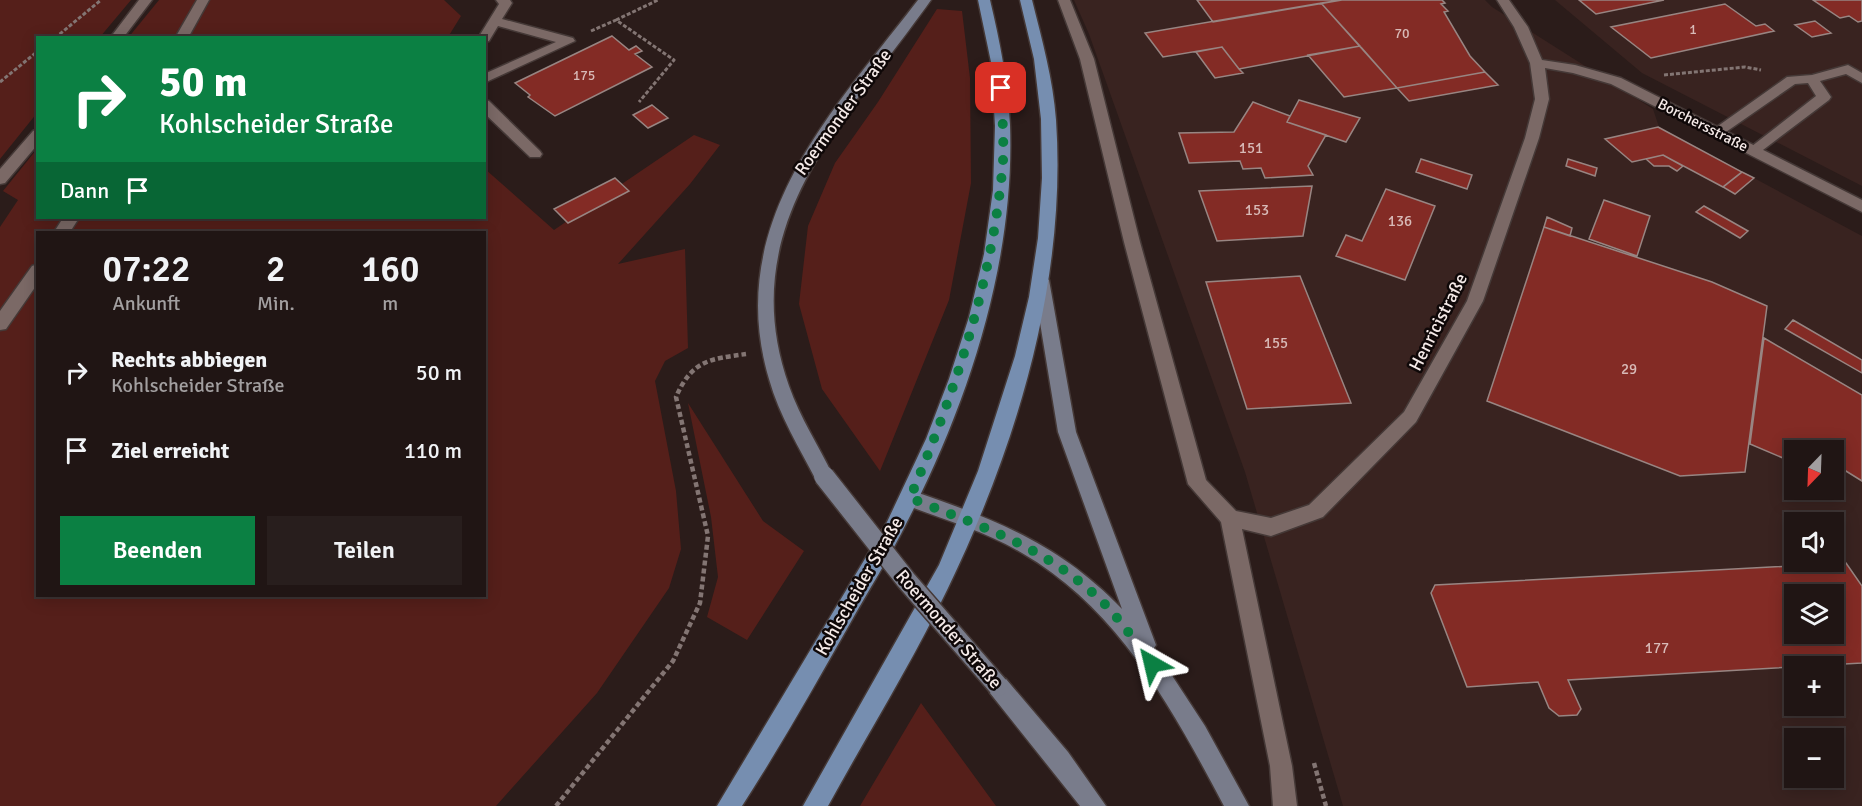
<!DOCTYPE html>
<html lang="de">
<head>
<meta charset="utf-8">
<style>
	body { margin:0; font-family:Signika,sans-serif; background:#281e1d; color:#f1f3f6; height:100vh; display:flex; flex-direction:column; font-size:22px; white-space:nowrap }
	* { box-sizing:border-box; margin:0 }
	p { font-size:20px; color:#a29fa0 }
	.icon { flex:none; width:33px; height:33px; fill:none; stroke:currentColor; stroke-width:2; stroke-linecap:round; stroke-linejoin:round }
	.map { position:relative; flex:1; overflow:hidden }
	.panel { position:absolute; left:36px; top:231px; width:450px; height:366px; display:flex; flex-direction:column; background:#201514; border-radius:0px; box-shadow:0 3px 15px #0003,0 0 0 2px #3d3434 }
	.panel>* { flex:none }
	.top-card { position:absolute; left:36px; top:36px; width:450px; height:183px; border-radius:0px; box-shadow:0 3px 15px #0003,0 0 0 2px #3d3434; background:#0b8043; color:#fff; overflow:hidden }
	.needle { width:39px; rotate:203deg }
	.tools { position:absolute; left:1784px; top:440px; display:grid; gap:12px }
	.tools a { display:grid; place-items:center; width:60px; height:60px; border-radius:0px; background:#201514; box-shadow:0 3px 15px #0003,0 0 0 2px #3d3434; font-size:30px }
	.pin { position:absolute; display:grid; place-items:center; width:51px; height:51px; color:#fff; margin:-26px; border-radius:12px; box-shadow:0 3px 9px #0006 }
	.me { position:absolute; width:66px; margin:-33px; rotate:323deg; stroke-linejoin:round; filter:drop-shadow(0 0 4px #0008) }
	.turn { display:flex; align-items:center; gap:21px; height:126px; padding:0 24px; font-size:27px }
	.turn .icon { width:78px; height:78px; stroke-width:2.5 }
	.turn b { display:block; font-size:42px; line-height:51px }
	.then { display:flex; align-items:center; height:57px; padding:0 24px; background:#0003; gap:12px; font-size:22px }
	.eta { display:flex; justify-content:space-evenly; align-items:center; height:102px; text-align:center }
	.eta b { font-size:36px; font-weight:600; line-height:42px }
	.action { display:flex; gap:12px; margin-top:auto; padding:12px 24px }
	.action a { flex:1; height:69px; border-radius:0px; background:#0b8043; color:#fff; font-size:24px; font-weight:600; line-height:69px; text-align:center }
	.action a+a { background:#281e1d; color:#f1f3f6 }
	ul { padding:0; list-style:none }
	li { display:flex; align-items:center; gap:18px; height:78px; padding:0 24px }
	li div { flex:1 }
	li b { display:block; font-size:22px }
	li em { font-style:normal }
	.map>svg:first-child { display:block }
	.built { fill:#392320; fill-rule:evenodd }
	.green { fill:#551f1a; fill-rule:evenodd }
	.building { fill:#832b25; stroke:#988582; stroke-width:1.5; fill-rule:evenodd }
	.lines { fill:none; stroke-linecap:round; stroke-linejoin:round }
	.lane-casing { stroke:#453937; stroke-width:3 }
	.street-casing { stroke:#453937; stroke-width:3 }
	.secondary-casing { stroke:#453937; stroke-width:3 }
	.primary-casing { stroke:#453937; stroke-width:3 }
	.path-far1 { stroke:#837573; stroke-width:3; stroke-dasharray:4 2; stroke-linecap:butt }
	.path { stroke:#837573; stroke-width:4.5; stroke-dasharray:5 3; stroke-linecap:butt }
	.lane { fill:#7b6966; fill-rule:evenodd }
	.street { fill:#7b6966; fill-rule:evenodd }
	.secondary { fill:#797c8b; fill-rule:evenodd }
	.primary { fill:#768eb0; fill-rule:evenodd }
	.secondary-bridge-casing { stroke:#453937; stroke-width:23; stroke-linecap:butt }
	.secondary-bridge { stroke:#797c8b; stroke-width:20 }
	.route { stroke:#0b8043; stroke-width:10; stroke-dasharray:0 18 }
	.labels { text-anchor:middle; dominant-baseline:central; stroke-width:5; stroke-linejoin:round; paint-order:stroke }
	.far-number-label { font-size:14px; fill:#d8bab7 }
	.far-street-label { font-size:15px; fill:#f5eae8; stroke:#0f0808 }
	.number-label { font-size:15px; fill:#d8bab7 }
	.street-label { font-size:18px; fill:#f5eae8; stroke:#0f0808 }
</style>
</head>
<body>
<div class="map">
<svg width="1862" height="806" viewBox="0 0 1862 806">
	<rect width="100%" height="100%" fill="#2b1c1a"/>
	<path class="built" d="M1074,0h411l7,7 161,102 6,18 203,109v570h-519l-98,-334 -156,-438zM1794,450h39v39h-39zM1794,522h39v39h-39zM1794,594h39v39h-39zM1794,666h39v39h-39zM1794,738h39v39h-39z
		M1555,0h307v186l-220,-113z"/>
	<path class="green" d="M0,0h131l-31,37 -62,1 -1,75 -37,46z
		M159,0h285l17,16 -13,21 -320,1z
		M937,9l25,2 8,67 1,105 -22,117 -69,171 -58,-82 -23,-85 9,-78 27,-63 43,-61z
		M694,135l26,10 -30,39 -72,80 67,-15 3,99 -23,13 -10,20 21,110 5,58 -12,39 -72,105 -101,113h-496v-579l18,-27 -15,-9 34,-42 1,69h446l1,-49 69,61zM38,232h446v364h-446z
		M688,403l75,118 41,30 -57,89 -40,-23 11,-40 -7,-60z
		M921,703l75,103h-136z"/>
	<path class="building" d="M1197,0h145l-129,22z
		M1342,0h100l3,3 -4,1 7,7 -4,1 26,44 15,16 -88,16 -76,-85z
		M1579,0h85l-68,14z
		M1813,0h49v21l-4,1 -9,-6 -9,2z
		M1321,3l39,43 -121,23 -17,-22 -59,10 -18,-24z
		M1725,4l31,22 9,-2 9,7 -123,27 -40,-31z
		M1815,21l16,12 -19,4 -17,-12z
		M612,36l17,14 7,-4 6,5 -7,3 17,13 -97,49 -27,-19 2,-2 -15,-12z
		M1360,46l37,42 -53,9 -36,-42z
		M1222,47l17,22 4,4 -28,5 -19,-26z
		M1485,72l13,13 -89,16 -12,-13z
		M1299,100l61,18 -14,24 -59,-20z
		M1253,102l37,14 -3,6 39,13 -18,31 5,9 -48,3 -4,-10 -18,1 -3,-8 -51,2 -10,-30 55,-1z
		M652,105l16,13 -20,10 -15,-13z
		M1658,127l84,45 -19,15 -60,-32 -31,7 -27,-23z
		M1663,155l20,11 -6,5 -8,-5h-15l-8,-7z
		M1421,159l51,16 -5,14 -51,-17z
		M1568,159l29,9 -2,8 -29,-10z
		M1742,172l12,6 -19,16 -12,-7z
		M615,178l14,13 -61,32 -14,-14z
		M1312,186l-9,50 -86,5 -18,-50z
		M1386,189l49,17 -30,74 -69,-24 10,-21 16,6z
		M1604,200l46,16 -13,40 -48,-17z
		M1704,206l44,25 -8,7 -44,-26z
		M1547,217l25,11 -2,8 -26,-9z
		M1544,227l168,55 55,24 -22,166 -65,4 -193,-75z
		M1300,276l51,127 -104,6 -41,-127z
		M1793,320l69,40v13l-77,-44z
		M1764,338l98,57v86l-29,-18v-13h-21l-14,-9 -15,17 -33,-14z
		M1846,563l16,23v77l-294,17 13,29 -4,6 -18,1 -10,-8 -11,-26 -71,5 -36,-94 4,-8zM1794,594h39v39h-39z"/>
	<g class="lines">
		<g class="lane-casing">
			<path id="lane" d="M197,0h12l-21,38h-13z
				M496,0h14l2,3 -10,16 71,19 2,3 -91,42v-9l72,-32 -58,-16 -9,15 -5,1v-4h-6l21,-34z
				M1848,65l14,8v10l-16,-9 -26,7 11,16 -2,3 -70,53 -5,2 -7,-5 69,-54 -8,-13 -13,1 -72,50 -5,2 -7,-5 76,-54 25,-2z
				M484,100l5,1 51,50 2,3 -2,3h-10l-46,-44z
				M63,218h16l-9,14h-16z
				M38,264v19l-32,46 -6,1v-19l32,-45z"/>
		</g>
		<g class="street-casing">
			<path id="street" d="M139,0h13l-29,38h-13z
				M1058,0h12l24,59 46,183 66,238 30,31 35,7 38,-13 95,-93 63,-111 58,-163 10,-39 -5,-36 -16,-36 -17,-27h12l19,27 14,33 33,5 46,13 241,122v12l-251,-128 -38,-11 -28,-5 4,31 -10,39 -56,163 -67,121 -93,95 -52,19 -29,-7 50,237 5,40h-24l-3,-40 -49,-244 -33,-38 -64,-242 -44,-183z
				M38,129v15l-33,39 -5,1v-15l33,-38z"/>
		</g>
		<g class="secondary-casing">
			<path id="secondary" d="M918,0h13c-85,120 -199,225 -142,386 11,32 30,60 44,90l-2,6 -7,2 -7,-2c-17,-33 -38,-67 -48,-103 -46,-155 62,-266 149,-379z
				M1041,274l8,6 27,152 80,213 -2,3 51,78 44,80h-25c-51,-96 -105,-197 -202,-253 -37,-22 -80,-34 -119,-49l-3,-6 3,-6 7,-2c84,29 149,53 212,119l-64,-177 -25,-152z
				M998,676l8,3 62,73 38,54h-26l-90,-113 -3,-7 3,-7z"/>
		</g>
		<g class="primary-casing">
			<path id="primary" d="M978,0h12c10,42 18,82 20,125 5,135 -41,276 -102,395 -18,37 -40,71 -60,107 -34,60 -68,120 -106,179h-25l170,-284 39,-83 23,-60 20,-62 15,-63 9,-64 2,-64 -4,-64z
				M1020,0h12c10,40 21,79 24,120 11,160 -39,325 -108,468 -36,75 -80,145 -120,218h-25l136,-241 39,-94 37,-115 14,-59 9,-59 4,-60 -1,-59 -7,-60z"/>
		</g>
		<path class="path-far1" d="M616,20l42,-20
			M591,31l25,-11 58,40 -35,42
			M55,38l46,-38
			M1664,75l81,-8 16,3
			M0,82l38,-31"/>
		<path class="path" d="M1314,763l12,43
			M556,806l117,-145 27,-58 8,-67 -32,-139c16,-37 34,-38 70,-43"/>
		<use href="#lane" class="lane"/>
		<use href="#street" class="street"/>
		<use href="#secondary" class="secondary"/>
		<use href="#primary" class="primary"/>
		<g class="secondary-bridge-casing">
			<path id="secondary-bridge" d="M824,476l82,104 92,106"/>
		</g>
		<use href="#secondary-bridge" class="secondary-bridge"/>
	</g>
	<g class="lines">
		<path class="route" d="M1001,88c1,24 3,49 2,73 -10,119 -47,228 -93,337 67,27 128,46 183,95 23,20 41,47 59,71"/>
	</g>
	<g class="labels">
		<g class="far-number-label">
			<text x="1693" y="29">1</text>
			<text x="1402" y="33">70</text>
			<text x="584" y="75">175</text>
		</g>
		<g class="far-street-label">
			<text transform="translate(1703 125) rotate(27)">Borchersstraße</text>
		</g>
		<g class="number-label">
			<text x="1251" y="148">151</text>
			<text x="1257" y="210">153</text>
			<text x="1400" y="221">136</text>
			<text x="1276" y="343">155</text>
			<text x="1629" y="369">29</text>
			<text x="1657" y="648">177</text>
		</g>
		<g class="street-label">
			<text transform="translate(843 112) rotate(-54)">Roermonder Straße</text>
			<text transform="translate(1438 322) rotate(-63)">Henricistraße</text>
			<text transform="translate(859 586) rotate(-60)">Kohlscheider Straße</text>
			<text transform="translate(949 629) rotate(49)">Roermonder Straße</text>
		</g>
	</g>
</svg>
<div class="tools">
<a><svg class="needle" viewBox="-14 -14 28 28"><path d="M0-13l5 13h-10z" fill="#e53935"/><path d="M0 13l5-13h-10z" fill="#a29fa0"/></svg></a>
<a><svg class="icon" aria-label="sound" viewBox="0 0 24 24"><path d="M4 9h4l5-4v14l-5-4H4zM17 9q2 3 0 6"/></svg></a>
<a><svg class="icon" aria-label="layers" viewBox="0 0 24 24"><path d="M12 4l9 5-9 5-9-5zM3 14l9 5 9-5"/></svg></a>
<a>+</a>
<a>−</a>
</div>
<div class="pin" style="left:1001px;top:88px;background:#d93025"><svg class="icon" aria-label="arrive" viewBox="0 0 24 24"><path d="M6 21V4h12l-3 4 3 4H6"/></svg></div>
<svg class="me" style="left:1152px;top:664px" viewBox="-20 -20 40 40"><path d="M0-17L14 15 0 8-14 15z" fill="#0b8043" stroke="#fff" stroke-width="4"/></svg>
<div class="top-card">
<div class="turn"><svg class="icon" aria-label="right" viewBox="0 0 24 24"><path d="M7 20v-9h11M14 6l5 5-5 5"/></svg><div><b>50 m</b>Kohlscheider Straße</div></div>
<div class="then">Dann<svg class="icon" aria-label="arrive" viewBox="0 0 24 24"><path d="M6 21V4h12l-3 4 3 4H6"/></svg></div>
</div>
<section class="panel">
<div class="eta">
<div><b>07:22</b><p>Ankunft</p></div>
<div><b>2</b><p>Min.</p></div>
<div><b>160</b><p>m</p></div>
</div>
<ul>
<li><svg class="icon" aria-label="right" viewBox="0 0 24 24"><path d="M7 20v-9h11M14 6l5 5-5 5"/></svg><div><b>Rechts abbiegen</b><p>Kohlscheider Straße</p></div><em>50 m</em></li>
<li><svg class="icon" aria-label="arrive" viewBox="0 0 24 24"><path d="M6 21V4h12l-3 4 3 4H6"/></svg><div><b>Ziel erreicht</b></div><em>110 m</em></li>
</ul>
<div class="action"><a>Beenden</a><a>Teilen</a></div>
</section>
</div>
</body>
</html>
